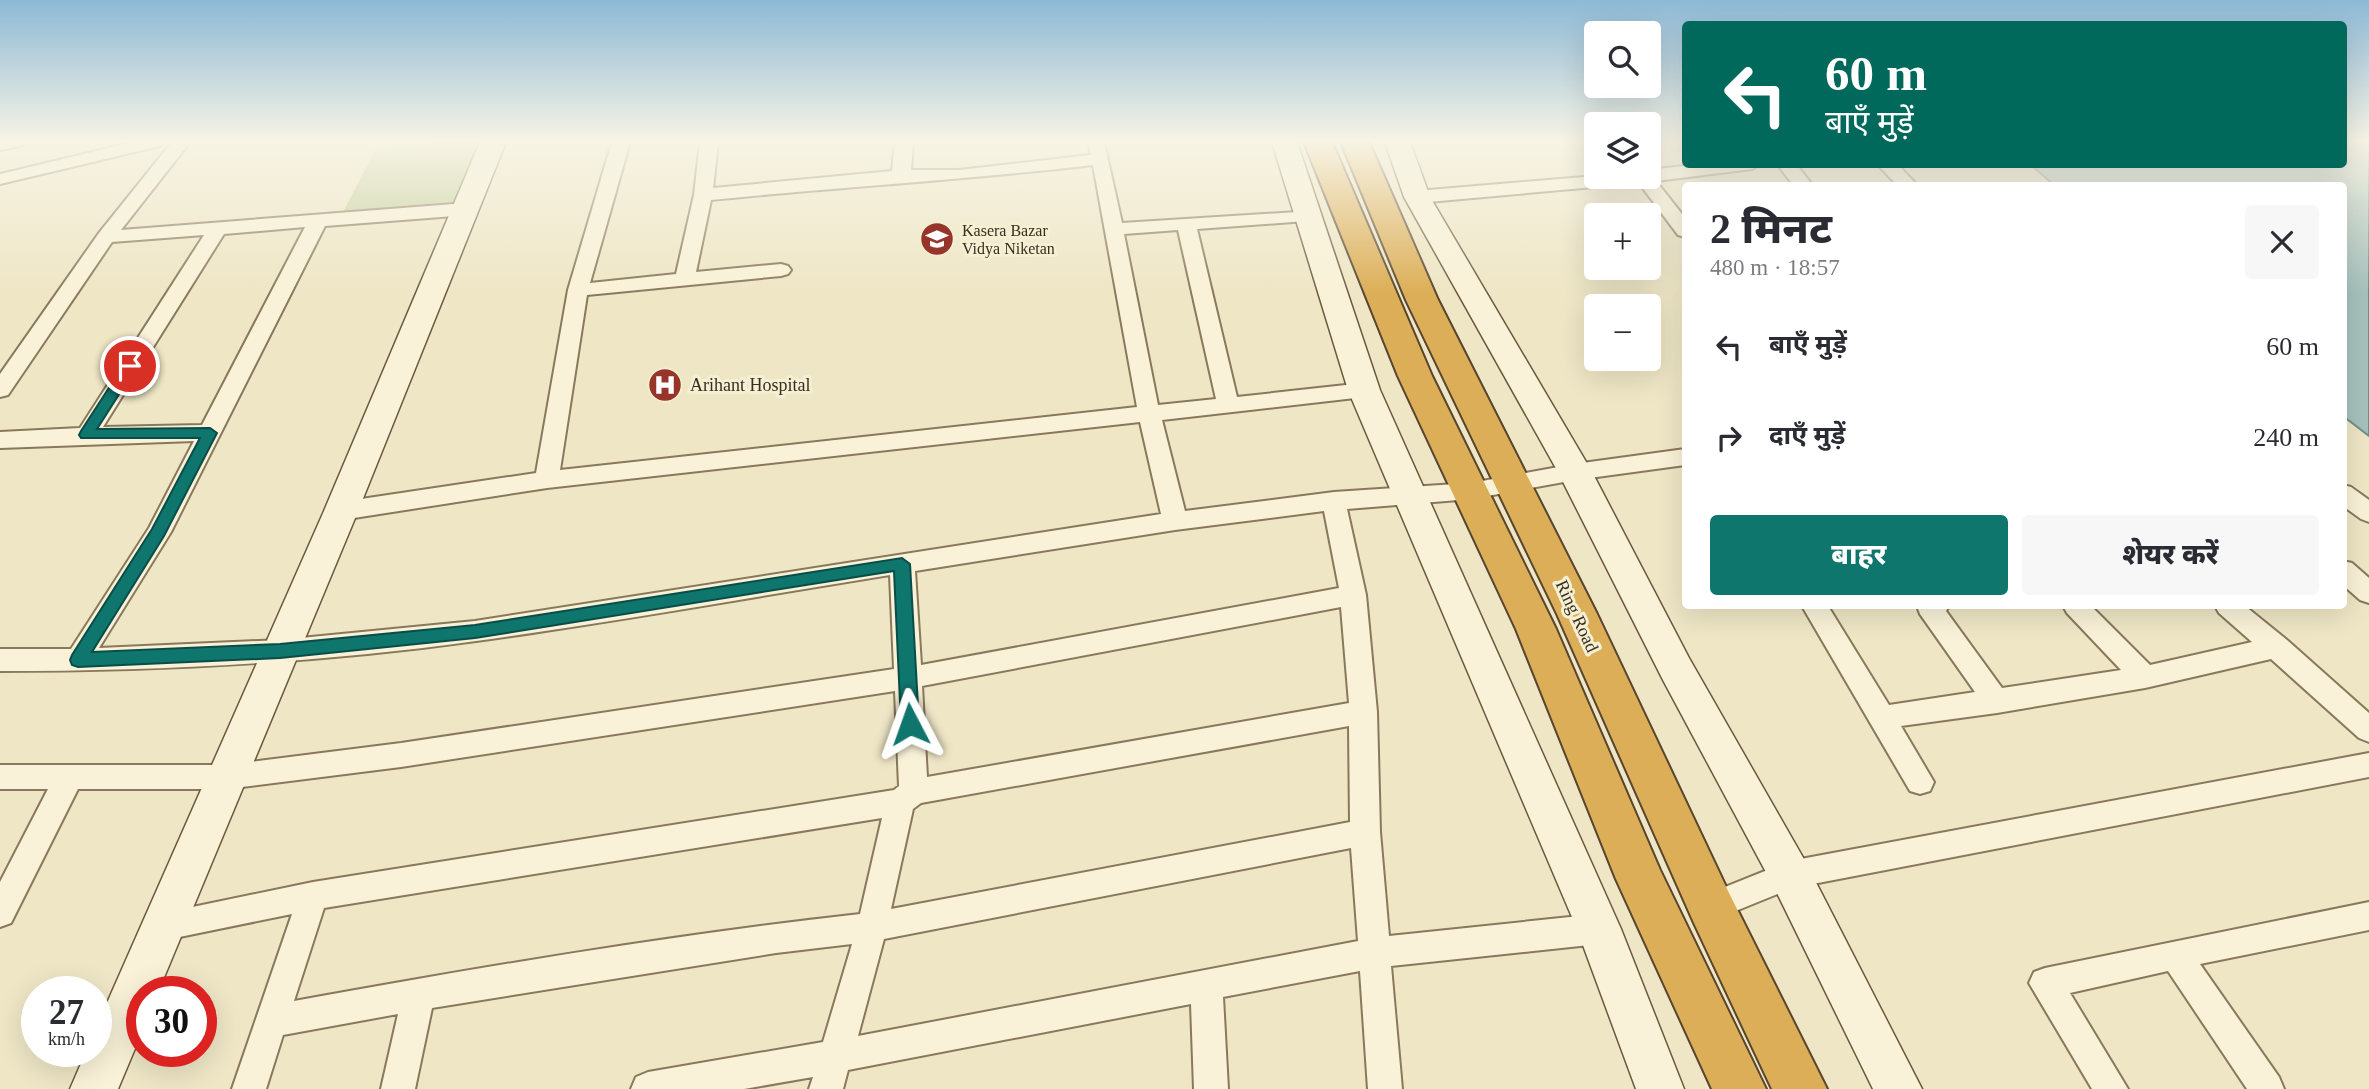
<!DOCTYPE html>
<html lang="hi">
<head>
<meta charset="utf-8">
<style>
	body { margin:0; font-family:"Times New Roman","Noto Sans Devanagari",serif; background:#f7f7f7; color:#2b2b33; height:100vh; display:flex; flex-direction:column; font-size:26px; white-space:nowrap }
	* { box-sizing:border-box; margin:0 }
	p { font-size:23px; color:#7c7c81 }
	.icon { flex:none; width:38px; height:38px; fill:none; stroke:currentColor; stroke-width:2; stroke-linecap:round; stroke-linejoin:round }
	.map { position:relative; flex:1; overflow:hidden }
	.side { position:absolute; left:1682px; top:182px; width:665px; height:427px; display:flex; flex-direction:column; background:#fff; border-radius:7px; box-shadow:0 7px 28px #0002 }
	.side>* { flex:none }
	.top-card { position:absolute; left:1682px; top:21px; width:665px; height:147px; border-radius:7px; box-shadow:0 7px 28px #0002; background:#00695c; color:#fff; overflow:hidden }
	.controls { position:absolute; left:1584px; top:21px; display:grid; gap:14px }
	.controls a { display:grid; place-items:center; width:77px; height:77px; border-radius:7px; background:#fff; box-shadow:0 7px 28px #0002; font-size:35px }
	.speed { position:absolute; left:21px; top:976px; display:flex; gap:14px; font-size:35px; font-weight:700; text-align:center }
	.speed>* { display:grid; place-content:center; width:91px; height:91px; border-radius:50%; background:#fff; box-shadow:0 7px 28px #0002; line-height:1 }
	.speed small { font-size:18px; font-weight:400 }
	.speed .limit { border:10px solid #d22; background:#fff; color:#111 }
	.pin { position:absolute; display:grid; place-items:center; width:60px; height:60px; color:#fff; margin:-30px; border:4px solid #fff; border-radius:50%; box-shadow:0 2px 7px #0007 }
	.me { position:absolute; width:77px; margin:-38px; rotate:356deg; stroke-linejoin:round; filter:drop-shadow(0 0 5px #0008) }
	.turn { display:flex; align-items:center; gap:24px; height:147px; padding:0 28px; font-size:32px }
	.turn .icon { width:91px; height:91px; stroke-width:2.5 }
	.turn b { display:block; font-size:49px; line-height:60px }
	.round { display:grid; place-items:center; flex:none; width:74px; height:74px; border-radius:7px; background:#f7f7f7 }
	.head { display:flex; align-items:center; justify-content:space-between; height:119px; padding:0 28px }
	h1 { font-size:42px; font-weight:800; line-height:52px }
	.action { display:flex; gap:14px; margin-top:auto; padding:14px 28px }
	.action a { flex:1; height:80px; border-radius:7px; background:#0f766e; color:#fff; font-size:28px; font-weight:800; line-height:80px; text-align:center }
	.action a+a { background:#f7f7f7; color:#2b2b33 }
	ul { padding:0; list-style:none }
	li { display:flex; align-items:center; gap:21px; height:91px; padding:0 28px }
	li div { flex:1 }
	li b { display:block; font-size:26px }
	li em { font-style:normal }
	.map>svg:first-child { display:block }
	.green { fill:#c1cc99 }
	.water { fill:#a6c1bc; stroke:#6d908a; stroke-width:2 }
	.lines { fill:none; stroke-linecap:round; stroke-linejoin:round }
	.street-casing { stroke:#89785b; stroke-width:4 }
	.secondary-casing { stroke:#6b593e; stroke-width:3 }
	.highway-casing { stroke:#57452f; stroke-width:4 }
	.street { fill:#f9f2d8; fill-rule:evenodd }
	.secondary { fill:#f9f2d8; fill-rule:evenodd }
	.highway { fill:#dcae57; fill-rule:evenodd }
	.route { fill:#0f766e; stroke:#0a4d48; stroke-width:2 }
	.labels { text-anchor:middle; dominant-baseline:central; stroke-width:6; stroke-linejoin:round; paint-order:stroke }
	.far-poi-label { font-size:16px; fill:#392e1f; stroke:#f5efd4; text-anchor:start }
	.poi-label { font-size:18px; fill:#392e1f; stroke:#f5efd4; text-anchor:start }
	.street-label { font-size:18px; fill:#392e1f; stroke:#f5efd4 }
</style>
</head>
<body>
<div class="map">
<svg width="2369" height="1089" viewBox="0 0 2369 1089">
	<rect width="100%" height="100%" fill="#eee6c5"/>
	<path class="green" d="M444,142h36l-20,61 -117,9 33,-64z"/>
	<path class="water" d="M2343,142h26v294l-26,-20v-230l-289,-1 -23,-20 312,-1z"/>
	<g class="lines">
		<g class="street-casing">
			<path id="street" d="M0,142h24l-3,4 -21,4z
				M134,142h29l-3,4 -160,38v-10z
				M172,142h18l-69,88 346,-27 9,6 -9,6 -142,11 -154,306 -72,116 181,-8 195,-19 686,-107 -21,-92 -593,66 -206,32 -8,-3 -4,-6 4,-6 8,-3 195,-29 32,-183 44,-148h18l-40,141 86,-9 18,-79 6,-53h18l-5,46 179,-17 3,-29h18l-2,28h48l132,-15 -2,-10 3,-3h12l18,81 191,-12 2,4 -9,6 -109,8 40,168 127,-14 8,2 3,5 -3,5 -8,2 -202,23 23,91 149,-19 137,-9 104,-19 110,-15v16l-110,15 -104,19 -124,10 19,86 11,117 3,120 9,104 210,-22 11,5 5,10 -5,10 -11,5 -208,22 11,123h-34l-8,-118 -137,26 5,92h-34l-3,-85 -343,66 -5,19h-34l4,-12 -69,12h-113l5,-12 12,-5 175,-30 29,-98 -76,9 -344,55 -17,81h-34l17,-75 -115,21 -17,54h-34l60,-175 -127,26 -11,-5 -4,-10 4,-10 159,-33 581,-92 5,-4 -4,-95 -494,76 -175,22h-148l-67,134 -11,4v-45l48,-93h-48v-24h226l175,-22 493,-74 -4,-94c-138,22 -276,47 -414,66 -157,22 -317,30 -476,30v-22h71l78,-121 45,-87 -194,7v-16l80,-4 124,-193 -92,7 -104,153 -8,2v-23l99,-141zM1093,165l44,242 -577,63 27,-175 194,-19 7,-2 3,-4 -3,-4 -7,-2 -85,8 15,-72c128,-13 255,-20 382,-35zM305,227l-103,198 -99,2 121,-193zM1178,230l38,169 -58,6 -34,-171zM1324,511l15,77 -418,77 -6,-94 260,-41zM1341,607l8,96 -422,74 -5,-91zM1349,726l1,96 -459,87 22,-100 8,-6zM882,818l-22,96c-190,21 -378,53 -566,87l30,-93zM1351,848l7,93 -500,95 26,-97z
				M1701,164h60l-9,5 -96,12 29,37v19l-7,-2 -39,-52 -222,20 -9,-6 9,-6 179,-15 52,1v-7z
				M1777,164h19l17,22h-19z
				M1877,164h20l21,22h-20z
				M2343,485l8,2 18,13v22l-8,-3 -18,-13z
				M2343,561l9,2 17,15v25l-9,-3 -17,-15z
				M1802,606h26l61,99 86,-13 -55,-78 -3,-8h32l-3,5 56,77 119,-18 -54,-57 -4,-7h28l59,59 102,-23 -33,-29 -4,-7h30l42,34 82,73v29l-10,-4 -88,-79 -126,29 -148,25 -96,13 33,56 -4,9 -10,3 -10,-3z
				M2369,753v24l-577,111 -81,33 -11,-4 -4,-10 4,-10 90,-36z
				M2369,902v28l-169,34 79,113 5,12h-37l-79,-118 -98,22 58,96h-36l-63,-106 5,-11 11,-4z"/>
		</g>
		<g class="secondary-casing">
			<path id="secondary" d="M480,142h26l-148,369 -200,481h-16v40l-24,57h-48l16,-37h10v-24l228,-517z
				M1272,142h25l83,248 241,539 63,160h-48l-59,-160 -229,-539z
				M1385,142h25l20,55 162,275 97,186 116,203 117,228h-49l-98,-200 -112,-209 -105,-208 -154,-275z"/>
		</g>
		<g class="highway-casing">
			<path id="highway" d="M1304,142h28l100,234 124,253 104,241 106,219h-54l-96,-210 -100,-250 -118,-253z
				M1341,142h28l69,158 159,314 131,277 99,198h-55l-78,-166 -137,-309 -151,-314z"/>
		</g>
		<use href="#street" class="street"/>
		<use href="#secondary" class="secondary"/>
		<use href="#highway" class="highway"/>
	</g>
	<linearGradient id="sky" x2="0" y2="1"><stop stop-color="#8db9d6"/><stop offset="0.48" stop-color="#f7f4e5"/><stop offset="1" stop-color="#f7f4e5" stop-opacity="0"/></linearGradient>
	<rect width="2369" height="294" fill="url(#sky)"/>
	<path class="route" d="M130,361l7,5 -40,63 113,-1 7,5 -53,103 -72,116 188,-8 195,-19 427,-67 8,6 9,160 -3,5 -6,2 -7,-2 -2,-5 -7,-153 -419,67 -195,20 -202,9 -6,-2 -2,-5 2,-5 80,-126 48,-91h-119l-2,-3 2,-4 44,-68z"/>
	<defs>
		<g id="school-disc" transform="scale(1.75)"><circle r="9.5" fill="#97352b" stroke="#f5efd4"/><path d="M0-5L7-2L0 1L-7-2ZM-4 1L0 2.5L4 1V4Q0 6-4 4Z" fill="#fff"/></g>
		<g id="hospital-disc" transform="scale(1.75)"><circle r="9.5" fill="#97352b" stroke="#f5efd4"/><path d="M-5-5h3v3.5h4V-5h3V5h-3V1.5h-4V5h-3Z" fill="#fff"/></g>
	</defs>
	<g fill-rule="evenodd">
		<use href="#school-disc" x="937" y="239"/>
		<use href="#hospital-disc" x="665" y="385"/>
	</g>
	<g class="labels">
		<g class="far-poi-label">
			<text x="962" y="230">Kasera Bazar<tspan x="962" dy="18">Vidya Niketan</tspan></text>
		</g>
		<g class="poi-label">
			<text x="690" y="385">Arihant Hospital</text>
		</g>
		<g class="street-label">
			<text transform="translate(1577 616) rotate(65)">Ring Road</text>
		</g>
	</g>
</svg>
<div class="controls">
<a><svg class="icon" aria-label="search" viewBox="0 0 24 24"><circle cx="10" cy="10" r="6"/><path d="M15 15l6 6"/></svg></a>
<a><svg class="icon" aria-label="layers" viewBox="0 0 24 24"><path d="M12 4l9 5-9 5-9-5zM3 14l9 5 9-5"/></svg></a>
<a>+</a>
<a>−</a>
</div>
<div class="speed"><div>27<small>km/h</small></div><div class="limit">30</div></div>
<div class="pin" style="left:130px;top:366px;background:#d93025"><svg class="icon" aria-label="arrive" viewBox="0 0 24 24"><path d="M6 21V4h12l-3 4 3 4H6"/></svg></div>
<svg class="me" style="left:910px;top:724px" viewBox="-20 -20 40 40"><path d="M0-17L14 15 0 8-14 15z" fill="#0f766e" stroke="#fff" stroke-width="4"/></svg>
<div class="top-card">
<div class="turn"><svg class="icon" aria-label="left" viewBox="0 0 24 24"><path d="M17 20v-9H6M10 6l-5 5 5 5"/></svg><div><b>60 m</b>बाएँ मुड़ें</div></div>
</div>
<section class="side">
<div class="head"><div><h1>2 मिनट</h1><p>480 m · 18:57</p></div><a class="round"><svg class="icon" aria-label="close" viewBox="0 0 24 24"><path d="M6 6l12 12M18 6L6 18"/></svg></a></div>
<ul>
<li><svg class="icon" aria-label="left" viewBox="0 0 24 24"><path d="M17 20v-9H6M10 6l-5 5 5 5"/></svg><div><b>बाएँ मुड़ें</b></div><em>60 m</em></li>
<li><svg class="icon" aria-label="right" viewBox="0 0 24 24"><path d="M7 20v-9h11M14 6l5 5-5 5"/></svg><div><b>दाएँ मुड़ें</b></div><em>240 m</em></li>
</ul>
<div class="action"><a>बाहर</a><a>शेयर करें</a></div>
</section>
</div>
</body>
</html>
